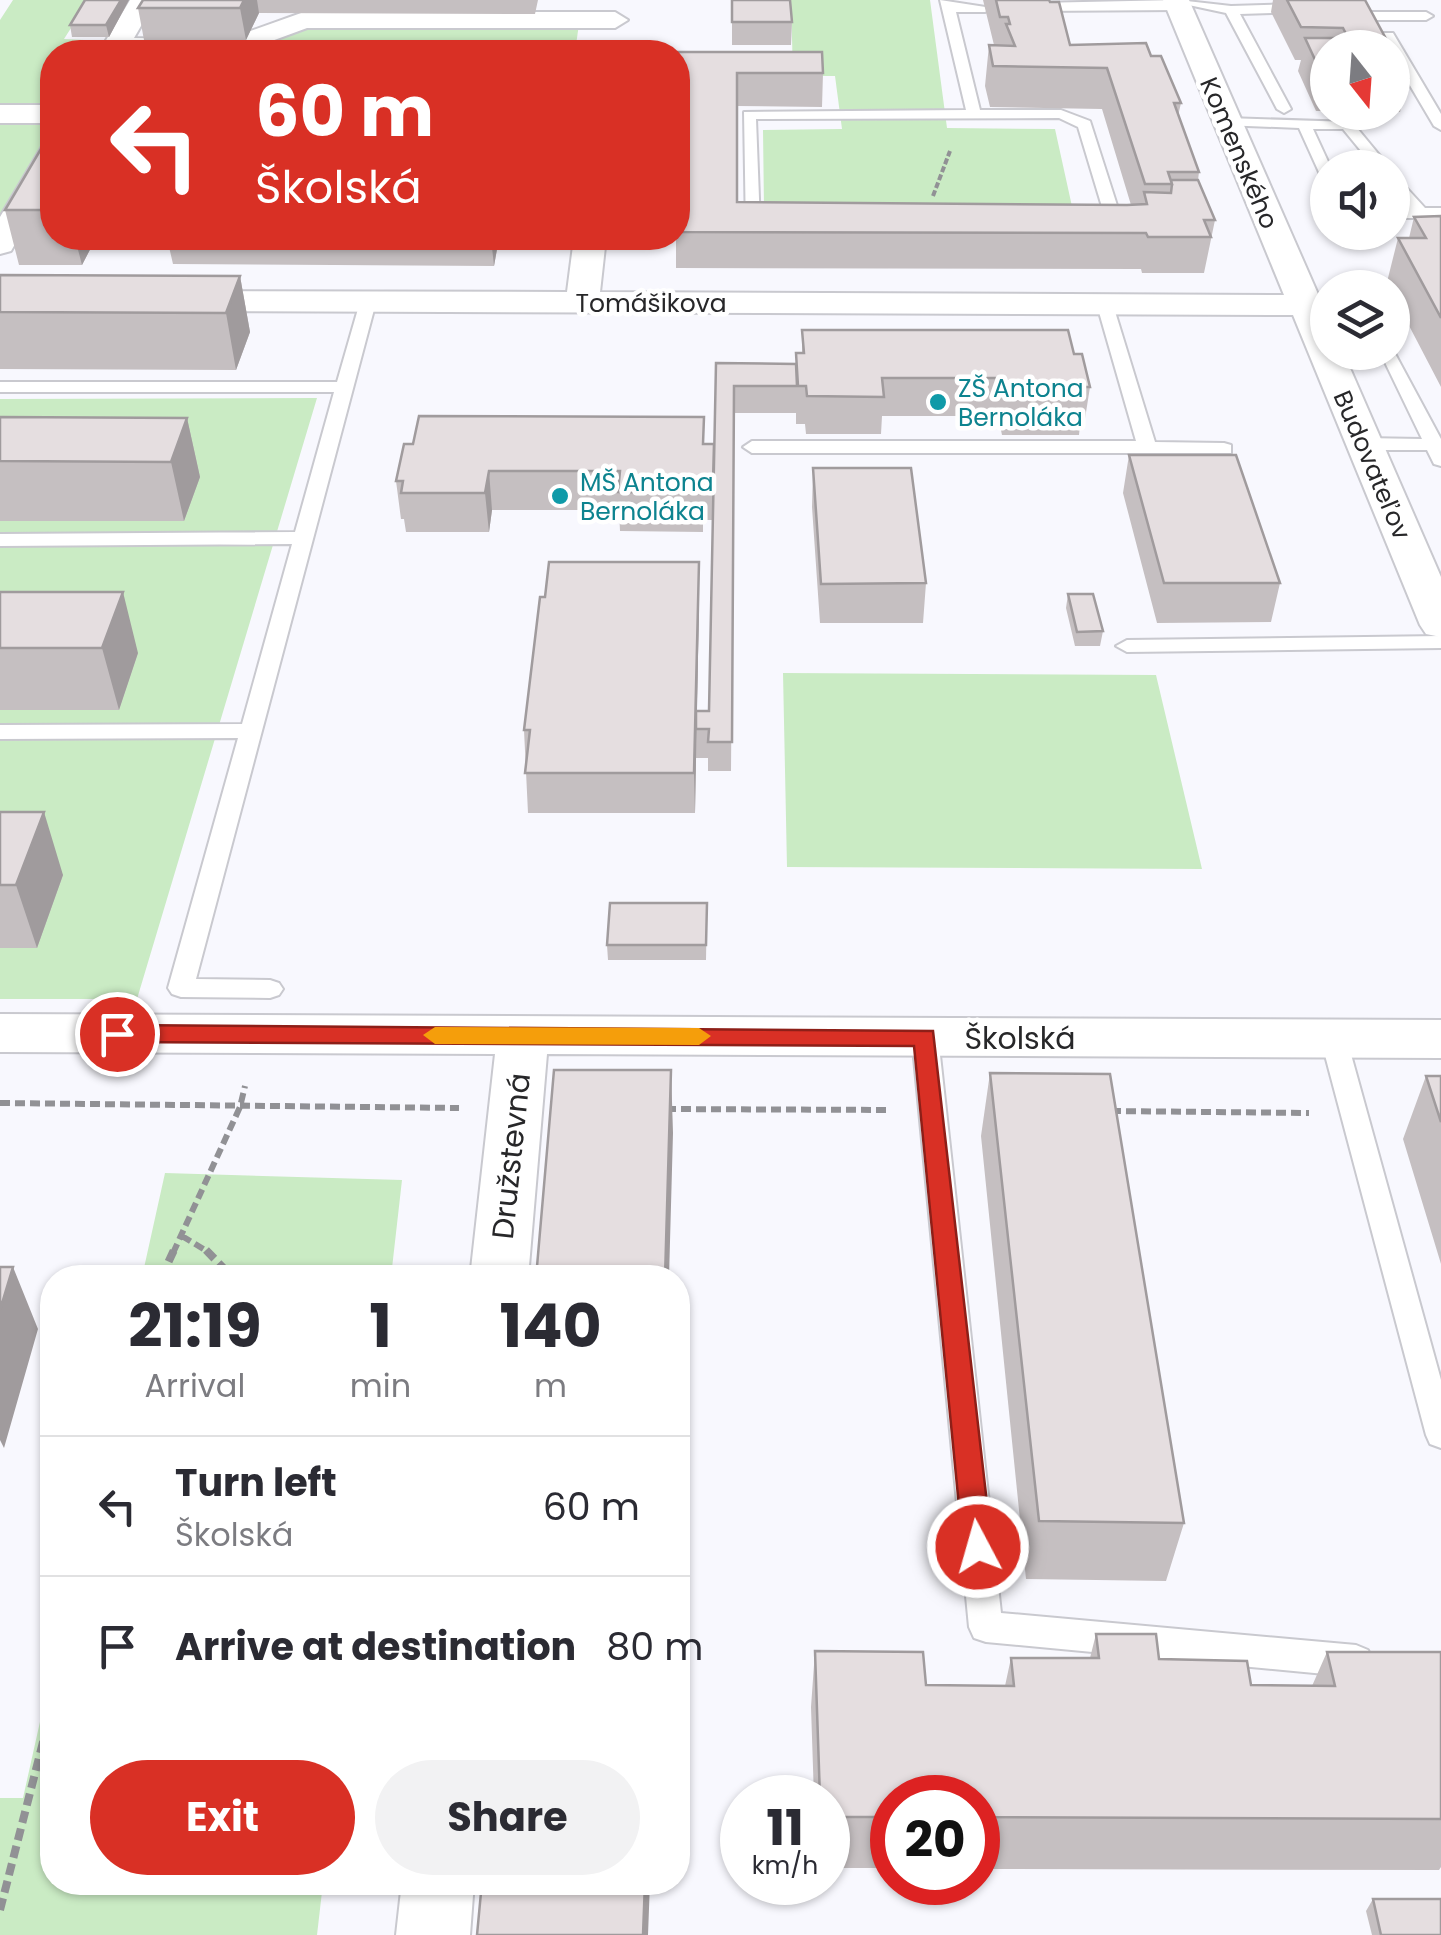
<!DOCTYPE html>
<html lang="en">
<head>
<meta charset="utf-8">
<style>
	body { margin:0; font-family:Poppins,sans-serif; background:#f2f2f3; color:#2b2b33; height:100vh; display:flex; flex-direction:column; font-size:38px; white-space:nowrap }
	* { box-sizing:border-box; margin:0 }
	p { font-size:32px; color:#7c7c81 }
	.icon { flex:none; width:55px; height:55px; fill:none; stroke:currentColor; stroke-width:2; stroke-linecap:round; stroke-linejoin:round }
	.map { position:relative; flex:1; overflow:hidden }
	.details { position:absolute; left:40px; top:1265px; width:650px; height:630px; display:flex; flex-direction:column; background:#fff; border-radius:40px; box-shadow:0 2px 8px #0004 }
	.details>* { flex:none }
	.hud { position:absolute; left:40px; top:40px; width:650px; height:210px; border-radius:40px; box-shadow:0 2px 8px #0004; background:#d93025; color:#fff; overflow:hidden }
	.needle { width:65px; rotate:163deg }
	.fabs { position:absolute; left:1310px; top:30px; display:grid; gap:20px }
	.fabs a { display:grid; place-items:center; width:100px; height:100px; border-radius:50%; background:#fff; box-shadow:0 2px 8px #0004; font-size:50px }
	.speed { position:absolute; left:720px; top:1775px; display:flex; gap:20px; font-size:50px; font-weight:700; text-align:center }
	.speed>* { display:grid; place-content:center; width:130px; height:130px; border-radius:50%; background:#fff; box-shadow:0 2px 8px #0004; line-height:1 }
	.speed small { font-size:25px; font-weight:400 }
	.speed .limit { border:15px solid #d22; background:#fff; color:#111 }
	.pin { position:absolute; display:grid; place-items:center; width:85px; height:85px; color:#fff; margin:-42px; border:5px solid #fff; border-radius:50%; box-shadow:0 2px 10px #0007 }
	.me { position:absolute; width:110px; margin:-55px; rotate:354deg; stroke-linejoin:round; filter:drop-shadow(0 0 8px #0008) }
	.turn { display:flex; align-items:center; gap:35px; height:210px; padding:0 50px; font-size:45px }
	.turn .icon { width:130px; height:130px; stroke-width:2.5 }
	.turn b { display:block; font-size:70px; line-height:85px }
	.eta { display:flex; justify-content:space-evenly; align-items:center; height:170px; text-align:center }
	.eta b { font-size:60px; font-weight:700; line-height:70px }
	.button { display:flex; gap:20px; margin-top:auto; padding:20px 50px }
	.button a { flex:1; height:115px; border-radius:60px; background:#d93025; color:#fff; font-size:40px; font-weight:700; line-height:115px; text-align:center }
	.button a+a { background:#f2f2f3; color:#2b2b33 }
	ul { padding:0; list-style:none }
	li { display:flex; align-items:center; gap:30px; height:140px; padding:0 50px; border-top:2px solid #e1e1e2 }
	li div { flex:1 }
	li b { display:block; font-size:38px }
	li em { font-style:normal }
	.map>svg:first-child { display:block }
	.green { fill:#caebc4 }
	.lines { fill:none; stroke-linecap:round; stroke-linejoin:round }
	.service-casing { stroke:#c9c9cf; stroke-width:4 }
	.minor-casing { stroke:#c9c9cf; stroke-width:4 }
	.path-far2 { stroke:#919195; stroke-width:4; stroke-dasharray:6 2.5; stroke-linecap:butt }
	.path-far1 { stroke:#919195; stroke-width:6; stroke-dasharray:10 5; stroke-linecap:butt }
	.path { stroke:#919195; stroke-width:8; stroke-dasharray:12 6; stroke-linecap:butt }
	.service { fill:#fff; fill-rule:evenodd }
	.minor { fill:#fff; fill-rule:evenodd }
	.wall { fill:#c5bfc1 }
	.shaded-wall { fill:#a09b9d }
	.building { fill:#e5dee0; stroke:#a09b9d; stroke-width:2.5 }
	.route { fill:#d93025; stroke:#8d1f18; stroke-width:2.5 }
	.slow { fill:#f59e0b }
	.culture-dot { fill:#0f9aa8; stroke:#fff; stroke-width:4 }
	.labels { text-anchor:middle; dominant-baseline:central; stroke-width:9; stroke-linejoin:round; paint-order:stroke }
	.far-street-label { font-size:25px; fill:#272729; stroke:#fff }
	.far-culture-label { font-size:25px; fill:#0d838f; stroke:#fff; text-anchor:start }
	.street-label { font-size:30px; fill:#272729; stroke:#fff }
</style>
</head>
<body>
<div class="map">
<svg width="1441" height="1935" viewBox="0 0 1441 1935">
	<rect width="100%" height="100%" fill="#f8f8fe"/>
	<path class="green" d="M13,0h76l-25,39 40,2 -6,11h-46v76l-52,88v-196z
		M791,0h139l17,128 108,1 18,82 -309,-2 -1,-79 79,-1 -7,-53h-42z
		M579,24l-4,28h-325l16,-27z
		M317,398l-180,601h-137v-600z
		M783,673l373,2 46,194 -415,-2z
		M165,1173l237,7 -11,97h-249z
		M52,1668v214l271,1 -6,52h-317v-137h23z"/>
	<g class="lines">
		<g class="service-casing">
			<path id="service" d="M940,0l52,8 -7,4h-29l24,98h81l29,11 32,100 -19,15 -357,-3 -2,-121 222,-2zM1059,118l19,9 28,93 -7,6 -339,-1 -4,-106z
				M1178,0l53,6 98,-3 23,9h74l7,4 -7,4h-76l-23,-9 -87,3 51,95 -7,4 -7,-4 -51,-96 -42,-9 -5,6 -143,1 -7,-4 7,-4z
				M1383,33h10l48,81v16l-7,-4 -42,-71v-7h-4l-7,-12z
				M1227,118l125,4 38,46h-15l-32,-39h-30l18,39h-3v14l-5,-1 -24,-53 -77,-3 -2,-3z
				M1392,172l33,36h16v10h-49v-10h16l-16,-21z
				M368,297l8,5 -180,677 74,1 9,3 4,6 -4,6 -9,3 -89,-1 -9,-3 -4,-6 70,-250 -238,1v-14l242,-1 50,-180 -292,2v-12l295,-2 39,-140h-334v-10h337l23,-80z
				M1105,300l8,5 42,137 69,1 7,2v8h-479l-9,-6 9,-6h384l-39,-136z
				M1392,348l49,91v27l-7,-2 -7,-14h-64l-9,-6 9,-6 59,1 -42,-87h12z
				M1441,636v12l-314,4 -11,-6 11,-6z
				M925,1028l9,2 4,7 63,576 355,32 12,5 5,11 -5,11 -12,5 -370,-35 -12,-4 -5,-11 -57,-590 4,-7z
				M1334,1031l9,2 4,7 94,340v68l-11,-4 -4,-9 -105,-395 4,-7z"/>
		</g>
		<g class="minor-casing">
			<path id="minor" d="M130,0h26l-22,38 94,1 76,-27h311l13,8 -13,8h-308l-65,24h-143z
				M1163,0h26l139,317v35h15l98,225v60l-15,-3 -6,-9 -127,-310 -1115,-4 -12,-3 -5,-7 5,-7 12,-3 389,1 7,-54h32l-6,54 684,3z
				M0,105h52v18h-52z
				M52,145v35l-41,71 -11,3v-37l41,-69z
				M0,1014l1441,6v38l-894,-4 -19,224h-58l25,-224 -495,-2z
				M402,1882h72l-4,53h-74z"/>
		</g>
		<path class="path-far2" d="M933,196l17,-45"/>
		<path class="path-far1" d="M0,1103l459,5
			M666,1109l223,1
			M1111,1111l198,2
			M182,1236l28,17
			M173,1253l67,-146 5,-21"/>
		<path class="path" d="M206,1250l27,28
			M161,1278l13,-28
			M0,1910l52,-203"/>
		<use href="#service" class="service"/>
		<use href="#minor" class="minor"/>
	</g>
	<path class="wall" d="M85,0h44l-20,37h-37l-2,-12z
		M143,0h395l-3,14 -276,-1 -13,27h-102l-6,-32z
		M732,0l60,22 -1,23h-59z
		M983,0h66l21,45 81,11 30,47 -3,13 21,56 -1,8 17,40 -11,53h-62l-1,-4 -465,-1v-30h2v-43l4,-89h-4v-54l145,21 -1,34 -85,-1v96l394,3 -29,-96 -112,-2 -5,-21 4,-41h5z
		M1273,0h92l26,48h-63v63h-12l-18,-40 3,-11h-6l-24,-48z
		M1392,50l16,28 -8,34h-8z
		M52,130v108h44l-14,27h-63l-14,-55z
		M1441,216v171l-49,-94v-5h-3l-2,-6 11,-44h11l5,-21z
		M167,238h332l-5,28 -321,-2z
		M0,275l240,1 10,56 -14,38 -236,-1z
		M802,330l272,24 16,33 -6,38h-4l-1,10h-77l-4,-19h-116l-1,18h-75l-1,-10h-9v-11h-62l-3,358h-23v-13h-12v-2l-1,57h-167l-4,-83 175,-128 -2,109h12l4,-191h-10v12l-83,-1 -1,-21h-127l-3,22h-83l-2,-13h-3l-5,-38 318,-37 2,-81 80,1v-11h6z
		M0,417l187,1 13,59 -16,44h-184z
		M1129,455l151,128 -9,39 -114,1 -34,-130z
		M813,468l113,115 -3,40h-103l-8,-116z
		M0,592l138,61 -19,57h-119z
		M1068,594l35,37 -3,15h-25l-9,-38z
		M0,812l63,63 -26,73h-37z
		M707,903l-1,57h-98l-1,-15z
		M990,1073l194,450 -18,58 -140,-2 -45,-443z
		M1426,1076h15v188l-38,-125z
		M1096,1634l63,25 92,26 61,1 15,-34h114v215l-2,3 -461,-1v-71h-86v70h-64v-70h-14l-3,-91 4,-56 111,34 79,1 6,-28h79z
		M1373,1899l68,36h-69l-6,-24z"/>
	<path class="shaded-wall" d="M121,0h8l-20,37 -3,-12z
		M244,0h13l2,13 -13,27 -6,-32z
		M75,238h21l-14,27z
		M491,238h8l-5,28z
		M240,276l10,56 -14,38 -10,-57z
		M187,418l13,59 -16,44 -13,-59z
		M489,471l3,39 -3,22 -4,-39z
		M699,562v40l-4,211 -1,-40z
		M123,592l15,61 -19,57 -17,-62z
		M44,812l19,63 -26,73 -21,-63z
		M671,1070l2,63 -4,145h-4z
		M13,1267l25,62 -34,119 -4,-8v-130z
		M645,1882h5l-2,53h-5z"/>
	<path class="building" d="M85,0h36l-15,25h-36z
		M143,0h101l-4,8h-102z
		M732,0h58l2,22h-60z
		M996,0h53l1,2h9l11,43 76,-2 5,13h10l20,47h-7l25,69h-31l4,12h-27l-38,-116 -114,-2 -4,-21 26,1 -9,-22h4l-2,-7h-8z
		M1287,0h78l26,48h-63v29h-5l-18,-39h43l-5,-10 -42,-1z
		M1392,50l16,28h-16z
		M221,51l301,1h-302z
		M678,52h144l1,21h-86v129l390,3 20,-1 -3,-12 27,1 1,-9 -1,-4h27l17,40h-11l7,17h-63l-2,-4 -468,-1v-37l5,-122h-5z
		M52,130v80h-47l16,-27z
		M1441,216v102l-43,-80h28l-12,-21z
		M0,275l240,1 -14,37 -226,-1z
		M802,330h266l6,24h8l8,33h-8l2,10h-78l-4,-19h-120l2,19 -77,-1 -1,-10h-8l-2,-33h8z
		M716,363l80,1 1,22h-63l-2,356h-24l1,-13h-13v-18h13z
		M419,416l285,1 -1,27h11l-1,37h-10v12l-85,-1 2,-21h-131l-4,22h-84l2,-12h-7l8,-37h9z
		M0,417l187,1 -16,44 -171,-1z
		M1129,455h107l44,128h-116z
		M813,468h98l15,115 -105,1z
		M549,562h150l-5,211h-169l5,-43h-6l16,-133h5z
		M0,592h123l-21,56h-102z
		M1068,594h25l10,37 -26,1z
		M0,812h44l-28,73h-16z
		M610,903h97l-1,42h-99z
		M554,1070h117l-6,208h-129z
		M990,1073l120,1 74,449 -145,-2z
		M1426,1076h15v46z
		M0,1267h13l-13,43z
		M1096,1634h60l3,25 88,2 4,24 84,1 -8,-34h114v167l-463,-2v-19h-86v19h-64v-19h-8l-5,-147 108,1 3,33 88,1 -3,-28h88z
		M482,1882h163l-2,53h-166z
		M1373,1899h68v36h-60z"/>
	<path class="route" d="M117,1025l816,6 59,516 -4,10 -10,4 -11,-4 -4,-10 -49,-501 -797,-4 -12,-8z"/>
	<path class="slow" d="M435,1027l264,1 12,8 -12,9 -264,-1 -12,-9z"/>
	<g class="culture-dot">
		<circle cx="938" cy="402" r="10"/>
		<circle cx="560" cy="496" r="10"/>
	</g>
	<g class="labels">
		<g class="far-street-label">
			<text transform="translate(1239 153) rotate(67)">Komenského</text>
			<text x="651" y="303">Tomášikova</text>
			<text transform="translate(1372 465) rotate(67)">Budovateľov</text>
		</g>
		<g class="far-culture-label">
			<text x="958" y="388">ZŠ Antona<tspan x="958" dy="29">Bernoláka</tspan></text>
			<text x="580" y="482">MŠ Antona<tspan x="580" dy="29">Bernoláka</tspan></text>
		</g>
		<g class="street-label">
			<text x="1020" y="1038">Školská</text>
			<text transform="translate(511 1156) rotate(-84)">Družstevná</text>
		</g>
	</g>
</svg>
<div class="fabs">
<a><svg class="needle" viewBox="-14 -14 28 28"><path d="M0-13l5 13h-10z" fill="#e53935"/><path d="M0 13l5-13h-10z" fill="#7c7c81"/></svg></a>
<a><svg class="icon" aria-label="sound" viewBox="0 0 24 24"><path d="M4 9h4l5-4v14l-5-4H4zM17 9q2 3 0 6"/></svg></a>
<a><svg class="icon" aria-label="layers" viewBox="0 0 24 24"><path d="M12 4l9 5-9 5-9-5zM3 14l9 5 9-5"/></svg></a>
</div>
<div class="speed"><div>11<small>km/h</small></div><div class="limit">20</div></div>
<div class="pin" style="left:117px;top:1034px;background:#d93025"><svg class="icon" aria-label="arrive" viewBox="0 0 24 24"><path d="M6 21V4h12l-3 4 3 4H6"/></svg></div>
<svg class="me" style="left:978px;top:1547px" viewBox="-20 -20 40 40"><circle r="17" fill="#d93025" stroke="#fff" stroke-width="3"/><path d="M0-11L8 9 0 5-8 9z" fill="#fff"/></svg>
<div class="hud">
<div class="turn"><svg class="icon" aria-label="left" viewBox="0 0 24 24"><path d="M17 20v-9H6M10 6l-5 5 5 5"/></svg><div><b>60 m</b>Školská</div></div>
</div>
<section class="details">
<div class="eta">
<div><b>21:19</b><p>Arrival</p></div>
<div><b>1</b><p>min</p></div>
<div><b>140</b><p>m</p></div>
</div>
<ul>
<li><svg class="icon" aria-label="left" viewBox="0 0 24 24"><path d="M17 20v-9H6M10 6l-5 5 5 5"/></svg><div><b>Turn left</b><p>Školská</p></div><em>60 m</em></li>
<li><svg class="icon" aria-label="arrive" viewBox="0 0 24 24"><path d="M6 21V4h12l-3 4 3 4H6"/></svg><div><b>Arrive at destination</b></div><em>80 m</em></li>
</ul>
<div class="button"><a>Exit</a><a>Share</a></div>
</section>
</div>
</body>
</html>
